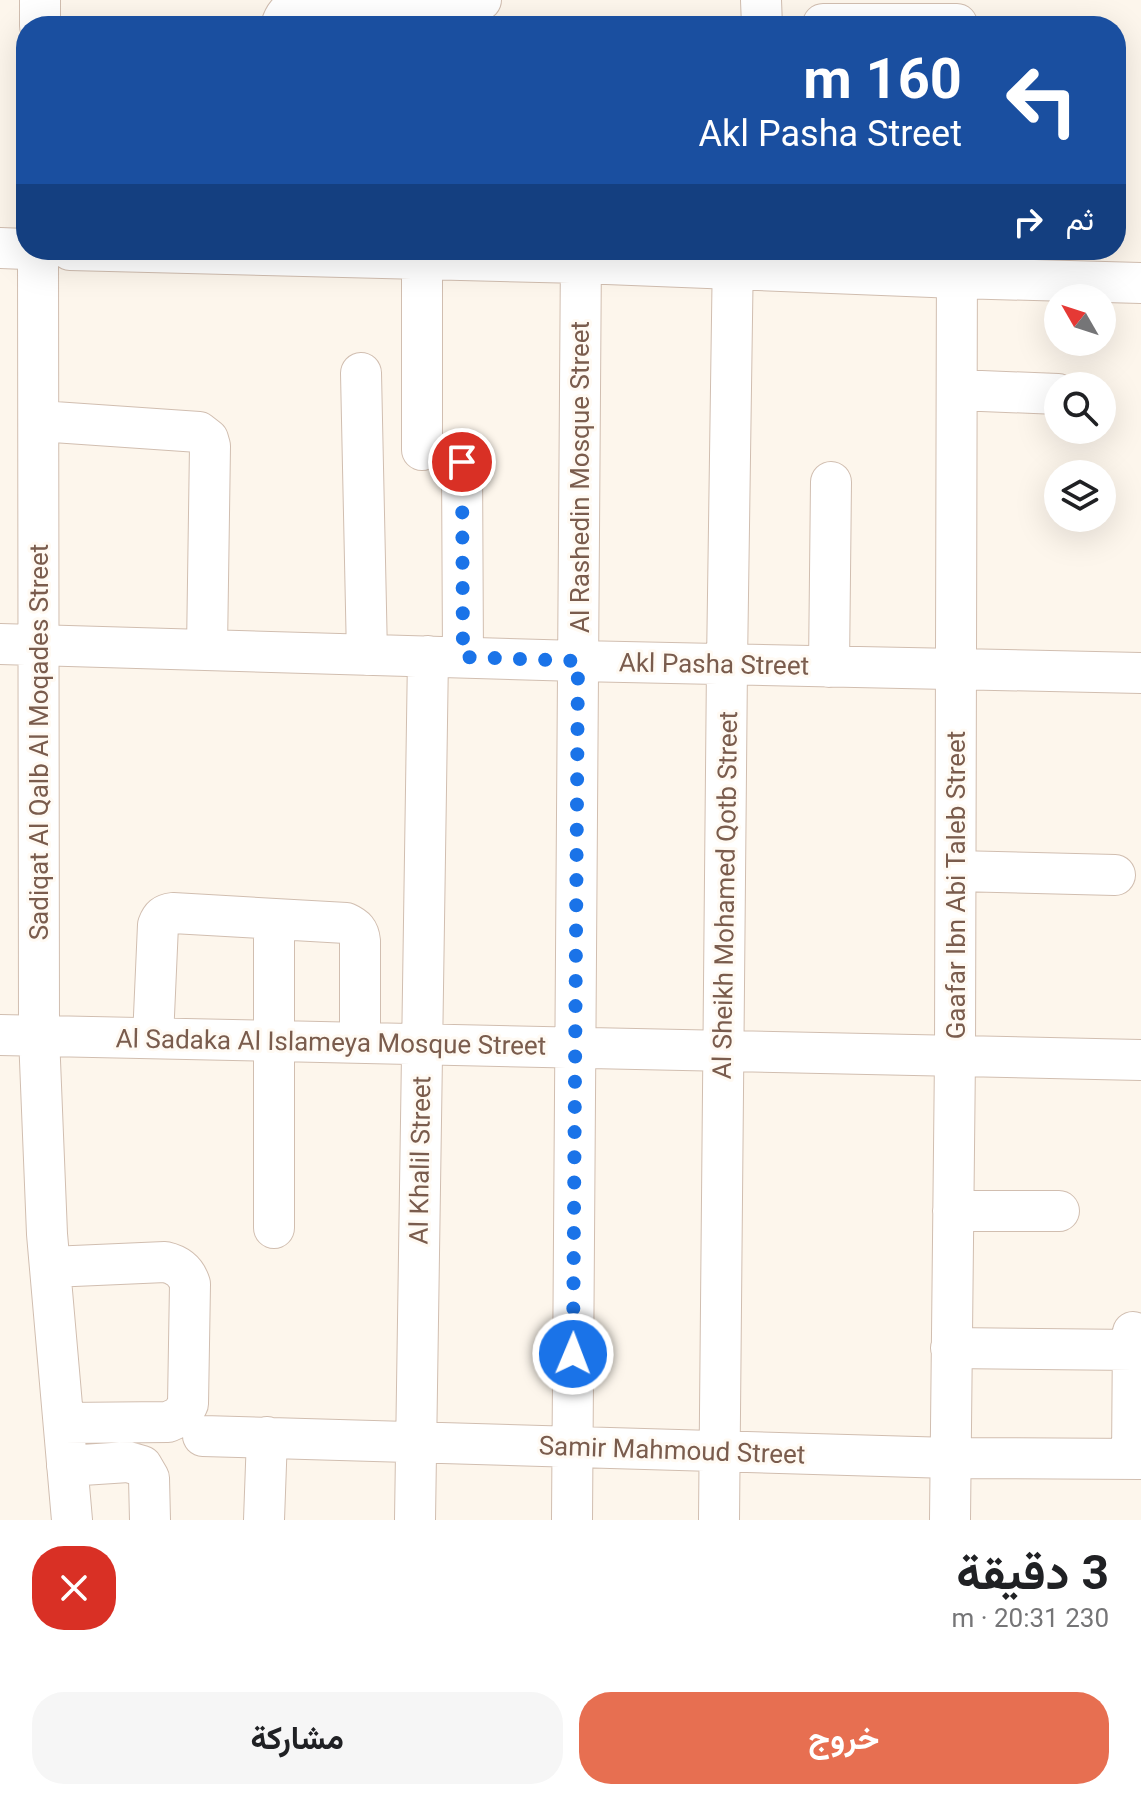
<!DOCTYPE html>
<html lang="ar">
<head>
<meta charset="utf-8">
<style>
	body { margin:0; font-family:Roboto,Vazirmatn,sans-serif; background:#f6f6f6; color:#202124; direction:rtl; height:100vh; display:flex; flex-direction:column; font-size:30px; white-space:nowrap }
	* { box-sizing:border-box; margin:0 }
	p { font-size:26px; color:#757577 }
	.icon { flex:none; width:44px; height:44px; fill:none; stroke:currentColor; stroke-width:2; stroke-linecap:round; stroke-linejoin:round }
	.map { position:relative; height:1520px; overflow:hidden; direction:ltr }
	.side { display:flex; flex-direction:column; background:#fff; flex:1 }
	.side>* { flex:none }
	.guide { position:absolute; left:16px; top:16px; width:1110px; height:244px; border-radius:32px; box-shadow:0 8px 32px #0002; direction:rtl; background:#1a4fa0; color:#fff; overflow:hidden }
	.needle { width:52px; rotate:309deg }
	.buttons { position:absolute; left:1044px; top:284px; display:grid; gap:16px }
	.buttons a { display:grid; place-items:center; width:72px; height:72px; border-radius:50%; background:#fff; box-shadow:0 8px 32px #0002; font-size:40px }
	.pin { position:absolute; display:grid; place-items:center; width:68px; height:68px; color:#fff; margin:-34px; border:4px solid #fff; border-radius:50%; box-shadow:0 2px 8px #0007 }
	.me { position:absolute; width:88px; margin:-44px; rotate:1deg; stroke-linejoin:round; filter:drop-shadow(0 0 6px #0008) }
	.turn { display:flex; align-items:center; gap:28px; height:168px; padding:0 32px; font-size:36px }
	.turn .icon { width:104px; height:104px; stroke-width:2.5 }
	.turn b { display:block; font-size:56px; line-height:68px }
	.then { display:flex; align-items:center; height:76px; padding:0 32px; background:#0003; gap:16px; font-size:30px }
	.round { display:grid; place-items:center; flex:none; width:84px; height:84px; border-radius:32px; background:#f6f6f6 }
	.summary { display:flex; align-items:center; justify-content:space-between; height:136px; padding:0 32px }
	h1 { font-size:48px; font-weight:700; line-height:60px }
	.action { display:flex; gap:16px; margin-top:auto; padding:16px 32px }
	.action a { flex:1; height:92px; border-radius:32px; background:#e76f51; color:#fff; font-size:32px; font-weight:700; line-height:92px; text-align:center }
	.action a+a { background:#f6f6f6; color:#202124 }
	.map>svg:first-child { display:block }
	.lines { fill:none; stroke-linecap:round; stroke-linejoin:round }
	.minor-casing { stroke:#d1beb0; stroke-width:42 }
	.minor { stroke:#fff; stroke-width:40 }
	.route { stroke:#1a73e8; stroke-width:14; stroke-dasharray:0 25.2 }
	.labels { text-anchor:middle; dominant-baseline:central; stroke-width:6; stroke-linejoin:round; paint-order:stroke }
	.street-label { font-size:26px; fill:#7a5c4d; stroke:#fffaf3 }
</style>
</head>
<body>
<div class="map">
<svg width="1141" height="1520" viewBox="0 0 1141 1520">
	<rect width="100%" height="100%" fill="#fdf6ec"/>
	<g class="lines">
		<g class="minor-casing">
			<path id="minor" d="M761,0l1,26
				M823,24h134
				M40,26v-26
				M281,26c3,-10 6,-14 16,-18l184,-8
				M0,248l26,1
				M38,250l1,786 8,198 25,286
				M70,250l511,13 376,15 184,5
				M361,373l6,282
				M957,390l101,4
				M39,421l160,11 9,7 2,7 -3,203
				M422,450v-200
				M462,462l1,195
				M0,644l578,17 563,12
				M829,667l2,-185
				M956,871l159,4
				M0,1035l1141,25
				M153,1038l5,-113c3,-8 6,-11 15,-12l173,10c9,4 13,8 14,18v102
				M953,1211h106
				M274,1228v-309
				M51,1267l114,-5c13,3 21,9 25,22l-2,120 -7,12 -13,6 -104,1
				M951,1348l182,2
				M203,1436l747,22 191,1
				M1132,1459l1,-127
				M67,1466l61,-4 14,4 7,12 1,42
				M264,1520l3,-83
				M415,1520l13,-864
				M572,1520l9,-1270
				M719,1520l8,-856 6,-414
				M950,1520l5,-464 2,-806"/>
		</g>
		<use href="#minor" class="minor"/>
	</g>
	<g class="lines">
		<path class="route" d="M462,462l1,195 115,4 -5,693"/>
	</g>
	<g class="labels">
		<g class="street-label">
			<text transform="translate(580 477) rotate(-90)">Al Rashedin Mosque Street</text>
			<text transform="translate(714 664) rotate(1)">Akl Pasha Street</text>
			<text transform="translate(39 742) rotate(-90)">Sadiqat Al Qalb Al Moqades Street</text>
			<text transform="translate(956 885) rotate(-90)">Gaafar Ibn Abi Taleb Street</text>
			<text transform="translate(725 895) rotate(-89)">Al Sheikh Mohamed Qotb Street</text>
			<text transform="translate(331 1042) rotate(1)">Al Sadaka Al Islameya Mosque Street</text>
			<text transform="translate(420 1160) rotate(-89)">Al Khalil Street</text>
			<text transform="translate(672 1450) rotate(2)">Samir Mahmoud Street</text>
		</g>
	</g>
</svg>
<div class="buttons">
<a><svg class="needle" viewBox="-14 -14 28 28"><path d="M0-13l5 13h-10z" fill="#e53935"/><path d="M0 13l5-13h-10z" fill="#757577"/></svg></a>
<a><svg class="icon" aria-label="search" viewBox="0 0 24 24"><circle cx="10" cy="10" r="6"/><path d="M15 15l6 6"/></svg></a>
<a><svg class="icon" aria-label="layers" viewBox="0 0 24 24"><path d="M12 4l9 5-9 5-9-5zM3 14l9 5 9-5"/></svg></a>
</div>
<div class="pin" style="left:462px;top:462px;background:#d93025"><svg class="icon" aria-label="arrive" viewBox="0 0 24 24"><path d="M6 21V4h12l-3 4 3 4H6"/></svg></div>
<svg class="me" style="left:573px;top:1354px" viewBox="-20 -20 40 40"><circle r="17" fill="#1a73e8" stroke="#fff" stroke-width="3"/><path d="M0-11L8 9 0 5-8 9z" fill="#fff"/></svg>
<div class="guide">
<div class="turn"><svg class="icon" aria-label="left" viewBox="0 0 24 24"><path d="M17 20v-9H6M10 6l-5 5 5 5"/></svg><div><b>160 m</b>Akl Pasha Street</div></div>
<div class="then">ثم<svg class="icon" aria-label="right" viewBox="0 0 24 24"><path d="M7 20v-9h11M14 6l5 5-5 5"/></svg></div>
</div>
</div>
<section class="side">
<div class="summary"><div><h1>3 دقيقة</h1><p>230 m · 20:31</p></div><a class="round" style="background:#d93025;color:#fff"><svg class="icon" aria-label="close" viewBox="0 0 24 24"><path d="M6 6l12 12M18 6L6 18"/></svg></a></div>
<div class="action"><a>خروج</a><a>مشاركة</a></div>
</section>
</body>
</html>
